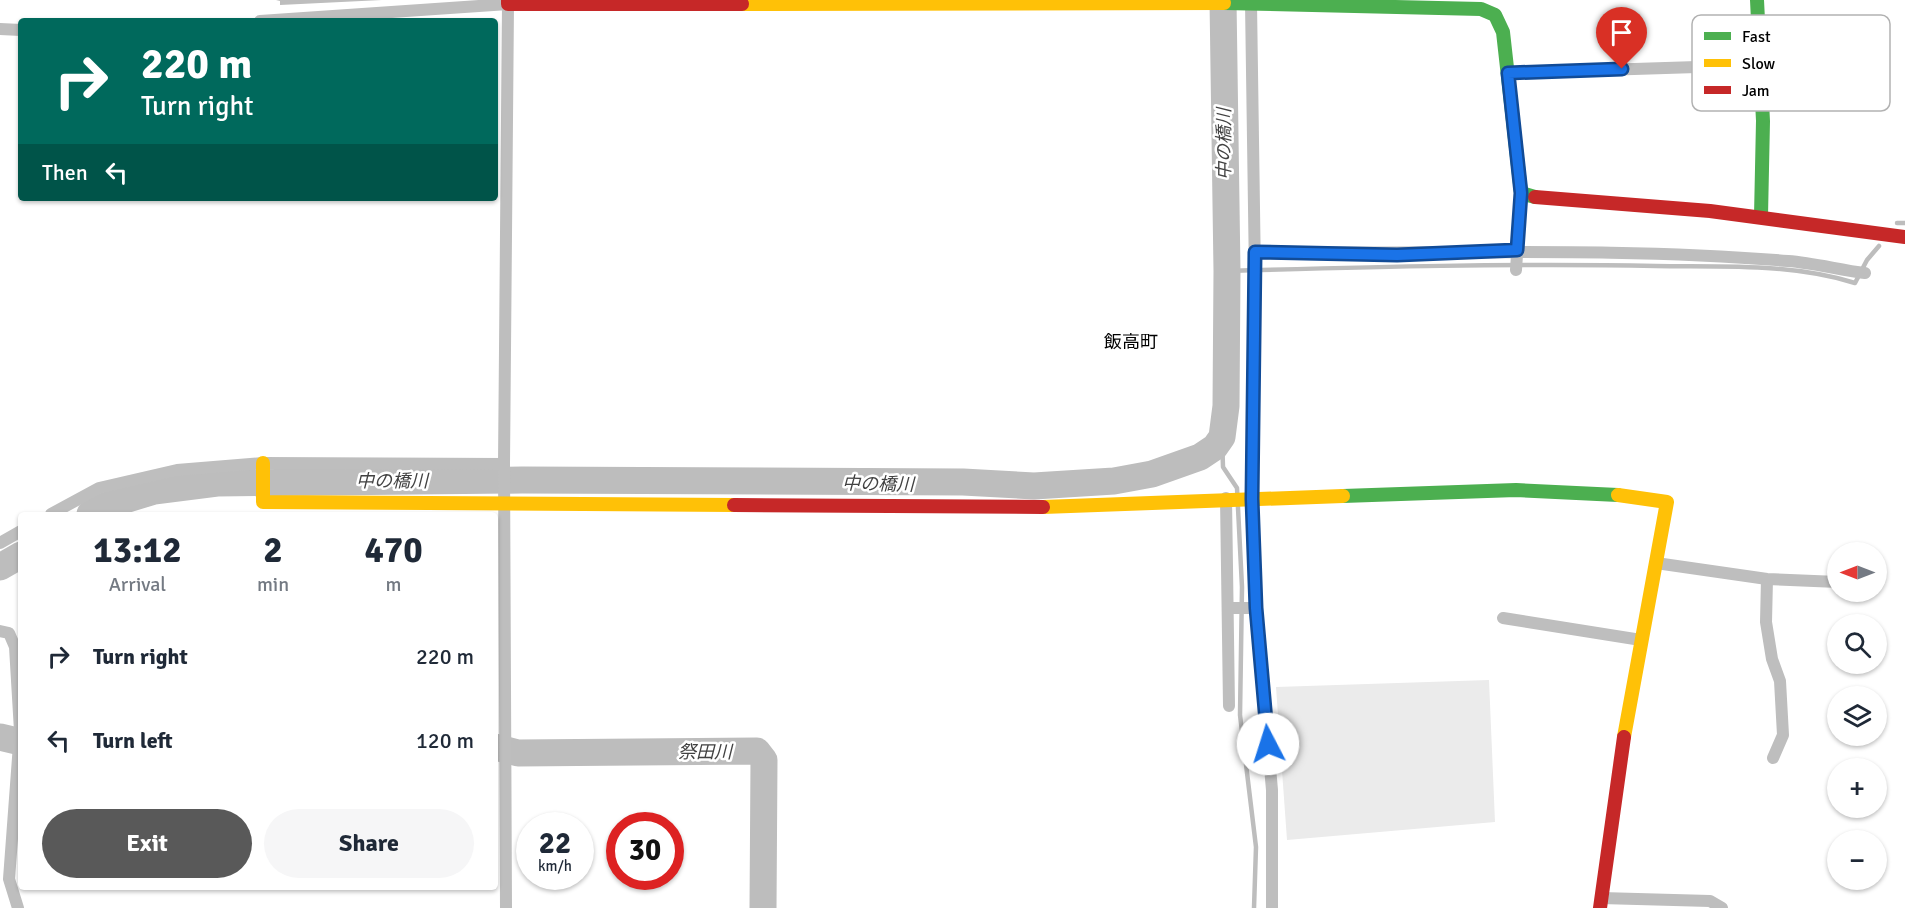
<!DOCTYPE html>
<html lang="en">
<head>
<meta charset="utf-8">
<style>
	body { margin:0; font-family:Signika,"Noto Sans JP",sans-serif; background:#f6f6f7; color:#1f2937; height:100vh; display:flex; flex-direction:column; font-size:22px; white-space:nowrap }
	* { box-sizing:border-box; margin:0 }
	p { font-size:20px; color:#747a83 }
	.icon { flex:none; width:33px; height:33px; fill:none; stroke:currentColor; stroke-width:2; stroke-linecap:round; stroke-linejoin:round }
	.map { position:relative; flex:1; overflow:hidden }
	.panel { position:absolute; left:18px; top:512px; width:480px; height:378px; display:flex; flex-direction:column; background:#fff; border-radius:6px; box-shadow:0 2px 4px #0004 }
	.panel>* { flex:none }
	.hud { position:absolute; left:18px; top:18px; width:480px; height:183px; border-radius:6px; box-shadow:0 2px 4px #0004; background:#00695c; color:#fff; overflow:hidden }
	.needle { width:39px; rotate:270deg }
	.buttons { position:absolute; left:1827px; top:542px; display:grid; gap:12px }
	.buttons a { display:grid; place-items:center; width:60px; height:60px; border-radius:50%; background:#fff; box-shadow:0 2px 4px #0004; font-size:30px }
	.speed { position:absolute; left:516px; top:812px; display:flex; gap:12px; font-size:30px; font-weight:700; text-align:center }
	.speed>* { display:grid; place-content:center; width:78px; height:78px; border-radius:50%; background:#fff; box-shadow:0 2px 4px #0004; line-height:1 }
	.speed small { font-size:15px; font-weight:400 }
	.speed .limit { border:9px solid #d22; background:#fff; color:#111 }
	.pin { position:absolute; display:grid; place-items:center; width:51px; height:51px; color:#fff; margin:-62px -26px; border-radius:50% 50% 50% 0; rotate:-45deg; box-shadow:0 0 6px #0007 }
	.pin .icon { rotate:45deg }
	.me { position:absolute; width:66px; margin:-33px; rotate:355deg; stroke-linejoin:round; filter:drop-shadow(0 0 4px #0008) }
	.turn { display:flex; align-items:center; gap:21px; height:126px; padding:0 24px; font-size:27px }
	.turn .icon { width:78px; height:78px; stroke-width:2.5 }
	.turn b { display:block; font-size:42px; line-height:51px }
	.then { display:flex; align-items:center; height:57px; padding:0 24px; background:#0003; gap:12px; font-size:22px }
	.eta { display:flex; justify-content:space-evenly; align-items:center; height:102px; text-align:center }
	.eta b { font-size:36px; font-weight:800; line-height:42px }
	.button { display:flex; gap:12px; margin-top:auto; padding:12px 24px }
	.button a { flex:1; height:69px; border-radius:36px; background:#595959; color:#fff; font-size:24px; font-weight:800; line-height:69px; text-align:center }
	.button a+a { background:#f6f6f7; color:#1f2937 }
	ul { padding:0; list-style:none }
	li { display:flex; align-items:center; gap:18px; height:84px; padding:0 24px }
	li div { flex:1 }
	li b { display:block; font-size:22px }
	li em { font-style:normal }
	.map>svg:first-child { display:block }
	.green { fill:#ebebeb }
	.water { fill:#bdbdbd }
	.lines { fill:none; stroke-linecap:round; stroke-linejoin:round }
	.stream { stroke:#bdbdbd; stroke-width:4.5 }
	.river { stroke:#bdbdbd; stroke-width:27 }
	.street { stroke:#bebebe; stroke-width:12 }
	.fast { stroke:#4caf50; stroke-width:14 }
	.slow { stroke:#ffc107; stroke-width:14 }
	.jam { stroke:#c62828; stroke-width:14 }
	.route-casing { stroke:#114b97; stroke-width:15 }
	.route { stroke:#1a73e8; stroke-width:10 }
	.labels { text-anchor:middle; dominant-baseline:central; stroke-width:5; stroke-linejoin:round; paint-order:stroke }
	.water-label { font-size:18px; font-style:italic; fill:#424242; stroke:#fff }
	.neighbourhood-label { font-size:18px; fill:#000; stroke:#fff }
	.key { fill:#fff; stroke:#b2b2b2; stroke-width:1.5 }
	.key-label { font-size:16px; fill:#000 }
</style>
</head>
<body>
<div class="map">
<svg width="1905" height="908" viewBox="0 0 1905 908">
	<rect width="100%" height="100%" fill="#fff"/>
	<path class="green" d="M1489,680l6,142 -208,18 -11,-153z"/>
	<path class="water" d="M276,0h106l-102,5v-4z"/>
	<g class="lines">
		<path class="stream" d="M1897,223h8
			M1227,271c143,-4 286,-8 429,-5 65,1 136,-3 199,17l12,-23 12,-14
			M1222,437l1,30 14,21 5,99 -2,128 16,132 -2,61"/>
		<path class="river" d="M90,514l15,-8 49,-15 63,-8 305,-3 441,2 71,4 80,-5 38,-7 48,-17 15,-10 7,-10 4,-31 1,-135 -4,-271
			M0,567l21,-12
			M0,737l21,5
			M495,747l23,6 239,-2 7,9 -1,148"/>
		<path class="street" d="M1251,3l4,273 -3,223 4,109 16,182v118
			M260,21l248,-17 -4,460 2,444
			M0,29l21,1
			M1508,73l252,-8
			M1255,252c178,3 356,-6 533,9 26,2 52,9 77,12
			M1516,270l5,-77
			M1226,498l3,208
			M51,514l48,-26 78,-18 86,-7 241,1
			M0,543l21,-12
			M1656,563l111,16 71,3
			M1767,579l-1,43 6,37 8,22 3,54 -10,23
			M1229,608h27
			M1503,618l138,22
			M0,631l9,2 6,14 5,84 -11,148 9,29
			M1601,898l109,3 12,7"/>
		<path class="fast" d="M1757,0l6,121 -2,95
			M1224,3l257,6 14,6 8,17 18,161 14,4
			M1343,496l173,-6 102,5"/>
		<path class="slow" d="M742,4l482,-1
			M263,463v39l471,3
			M1618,495l49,7 -43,235
			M1043,507l300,-11"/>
		<path class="jam" d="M508,0v4h234
			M1535,197l175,14 195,26
			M734,505l309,2
			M1600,908l24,-171"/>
	</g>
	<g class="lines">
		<g class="route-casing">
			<path id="route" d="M1268,744l-12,-136 -4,-109 3,-247 142,3 120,-5 4,-57 -13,-120 114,-4"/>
		</g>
		<use href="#route" class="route"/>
	</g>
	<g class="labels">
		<g class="water-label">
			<text transform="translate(1224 144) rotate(-90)">中の橋川</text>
			<text x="392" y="481">中の橋川</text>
			<text transform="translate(878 484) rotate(1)">中の橋川</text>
			<text x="705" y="752">祭田川</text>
		</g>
		<g class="neighbourhood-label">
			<text x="1131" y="342">飯高町</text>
		</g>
	</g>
	<rect x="1692" y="15" width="198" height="96" rx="9" class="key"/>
	<rect x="1704" y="32" width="27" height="8" fill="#4caf50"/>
	<rect x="1704" y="59" width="27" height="8" fill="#ffc107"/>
	<rect x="1704" y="86" width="27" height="8" fill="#c62828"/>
	<g class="key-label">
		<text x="1742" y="42">Fast</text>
		<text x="1742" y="69">Slow</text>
		<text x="1742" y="96">Jam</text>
	</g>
</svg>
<div class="buttons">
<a><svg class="needle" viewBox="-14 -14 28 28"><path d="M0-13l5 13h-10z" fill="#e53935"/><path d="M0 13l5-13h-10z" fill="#747a83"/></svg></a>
<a><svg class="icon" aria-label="search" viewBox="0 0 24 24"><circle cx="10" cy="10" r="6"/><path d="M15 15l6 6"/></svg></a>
<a><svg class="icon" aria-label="layers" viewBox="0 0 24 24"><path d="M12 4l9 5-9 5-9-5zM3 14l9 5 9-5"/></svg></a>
<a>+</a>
<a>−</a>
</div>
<div class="speed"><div>22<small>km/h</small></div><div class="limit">30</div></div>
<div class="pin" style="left:1622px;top:69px;background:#d93025"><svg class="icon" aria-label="arrive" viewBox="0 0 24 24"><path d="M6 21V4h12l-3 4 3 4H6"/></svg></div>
<svg class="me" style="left:1268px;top:744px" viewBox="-20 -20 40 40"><circle r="19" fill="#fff"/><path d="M0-13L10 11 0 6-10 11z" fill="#1a73e8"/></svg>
<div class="hud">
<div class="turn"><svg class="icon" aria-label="right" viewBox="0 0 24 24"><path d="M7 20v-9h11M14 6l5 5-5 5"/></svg><div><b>220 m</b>Turn right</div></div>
<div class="then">Then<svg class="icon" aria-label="left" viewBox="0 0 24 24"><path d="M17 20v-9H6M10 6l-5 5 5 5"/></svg></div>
</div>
<section class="panel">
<div class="eta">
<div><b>13:12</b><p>Arrival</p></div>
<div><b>2</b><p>min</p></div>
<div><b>470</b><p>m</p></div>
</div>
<ul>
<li><svg class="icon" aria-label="right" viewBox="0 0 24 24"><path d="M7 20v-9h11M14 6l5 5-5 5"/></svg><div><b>Turn right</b></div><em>220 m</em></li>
<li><svg class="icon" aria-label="left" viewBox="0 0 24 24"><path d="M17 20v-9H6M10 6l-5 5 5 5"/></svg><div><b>Turn left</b></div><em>120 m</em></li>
</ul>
<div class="button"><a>Exit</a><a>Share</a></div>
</section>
</div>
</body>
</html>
